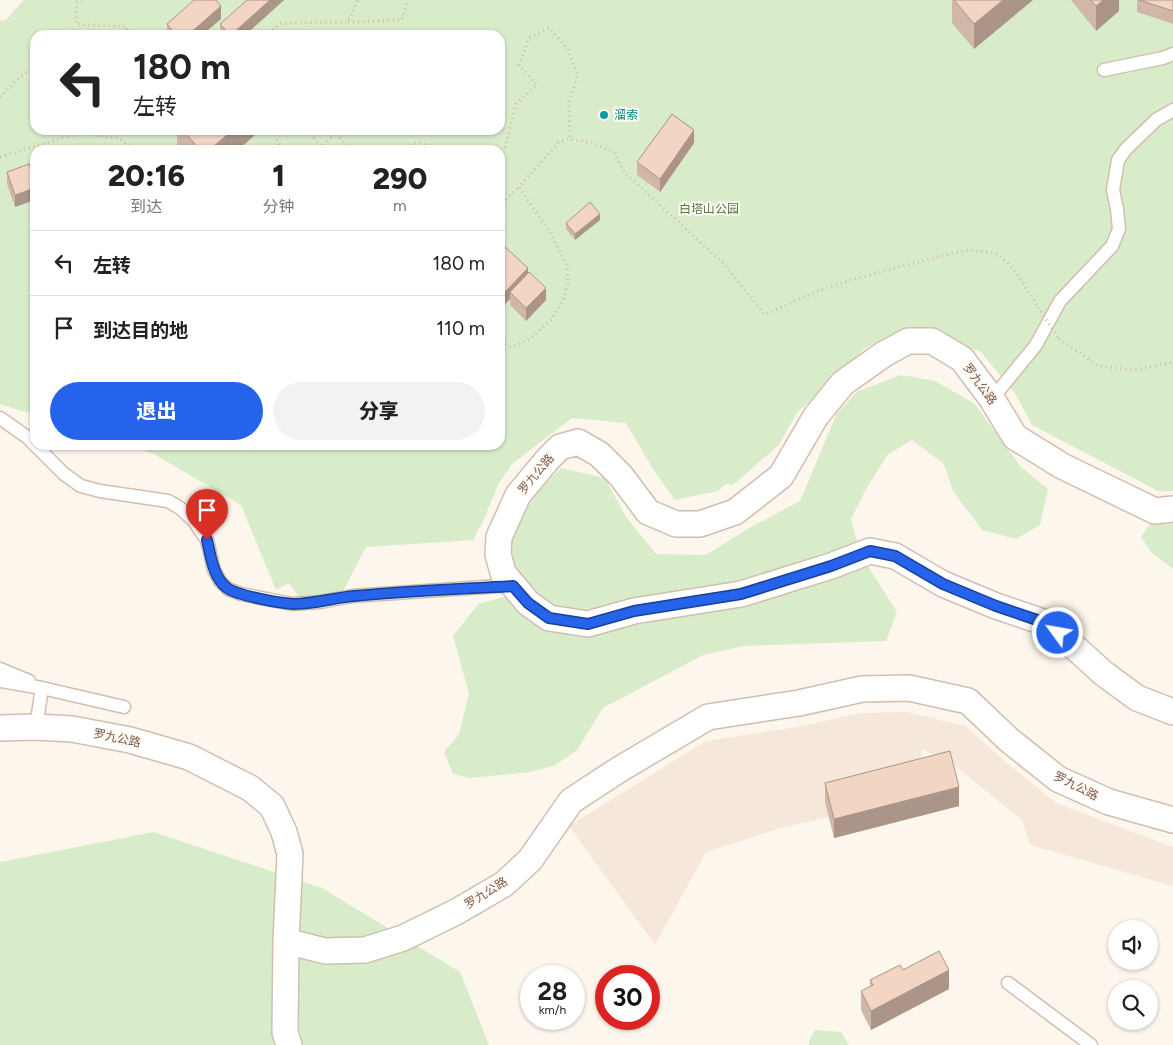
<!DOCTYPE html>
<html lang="zh">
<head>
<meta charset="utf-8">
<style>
	body { margin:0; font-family:Figtree,"Noto Sans SC",sans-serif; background:#f2f2f2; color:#222; height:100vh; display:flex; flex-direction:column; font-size:19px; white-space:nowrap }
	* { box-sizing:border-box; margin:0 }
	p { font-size:16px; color:#767676 }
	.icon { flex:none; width:28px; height:28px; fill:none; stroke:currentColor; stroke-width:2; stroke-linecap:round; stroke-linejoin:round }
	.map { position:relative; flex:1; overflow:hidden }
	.sheet { position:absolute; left:30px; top:145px; width:475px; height:305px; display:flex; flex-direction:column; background:#fff; border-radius:15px; box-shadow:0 1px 4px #0004 }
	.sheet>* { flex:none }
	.hud { position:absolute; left:30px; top:30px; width:475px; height:105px; border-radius:15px; box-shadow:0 1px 4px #0004; background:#fff; color:#222; overflow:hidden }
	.tools { position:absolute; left:1108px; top:920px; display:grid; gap:10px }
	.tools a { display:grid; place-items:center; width:50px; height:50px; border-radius:50%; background:#fff; box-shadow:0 1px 4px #0004; font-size:25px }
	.speed { position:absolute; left:520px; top:965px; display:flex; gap:10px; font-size:25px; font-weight:700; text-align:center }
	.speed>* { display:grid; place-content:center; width:65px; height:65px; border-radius:50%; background:#fff; box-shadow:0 1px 4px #0004; line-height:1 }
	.speed small { font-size:12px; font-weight:400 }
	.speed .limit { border:8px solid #d22; background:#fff; color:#111 }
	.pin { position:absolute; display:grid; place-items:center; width:42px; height:42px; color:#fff; margin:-51px -21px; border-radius:50% 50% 50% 0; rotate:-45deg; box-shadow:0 0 5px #0007 }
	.pin .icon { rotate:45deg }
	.me { position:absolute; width:55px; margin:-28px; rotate:302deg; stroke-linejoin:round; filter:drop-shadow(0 0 4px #0008) }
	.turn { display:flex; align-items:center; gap:18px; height:105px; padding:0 20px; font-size:22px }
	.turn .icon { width:65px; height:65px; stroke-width:2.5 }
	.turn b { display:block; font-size:35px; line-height:42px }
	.eta { display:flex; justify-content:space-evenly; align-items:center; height:85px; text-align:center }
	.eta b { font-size:30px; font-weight:800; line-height:35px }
	.action { display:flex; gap:10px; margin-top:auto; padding:10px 20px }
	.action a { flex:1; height:58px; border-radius:30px; background:#2563eb; color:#fff; font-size:20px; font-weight:800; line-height:58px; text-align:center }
	.action a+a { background:#f2f2f2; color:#222 }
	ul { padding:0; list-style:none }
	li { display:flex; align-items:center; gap:15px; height:65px; padding:0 20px; border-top:1px solid #e0e0e0 }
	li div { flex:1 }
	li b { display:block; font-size:19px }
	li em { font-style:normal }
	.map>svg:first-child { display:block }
	.residential { fill:#f5e8da }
	.green { fill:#d8ecc9; fill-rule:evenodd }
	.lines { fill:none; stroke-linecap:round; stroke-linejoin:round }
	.service-casing { stroke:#d1beb0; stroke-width:15 }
	.minor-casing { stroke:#d1beb0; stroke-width:28 }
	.path { stroke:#d9b8a5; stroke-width:3; stroke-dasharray:1 4; stroke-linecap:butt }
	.service { stroke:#fff; stroke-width:12 }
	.minor { stroke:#fff; stroke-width:25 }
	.path-bridge { stroke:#d9b8a5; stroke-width:3; stroke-dasharray:1 4; stroke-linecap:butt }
	.wall { fill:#d1b7a8 }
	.shaded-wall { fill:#aa9588 }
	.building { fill:#f3d5c3; stroke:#aa9588 }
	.route-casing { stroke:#184099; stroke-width:12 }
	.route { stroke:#2563eb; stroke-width:9 }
	.culture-dot { fill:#0f9aa8; stroke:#fffaf3; stroke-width:2 }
	.labels { text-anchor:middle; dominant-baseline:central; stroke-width:4; stroke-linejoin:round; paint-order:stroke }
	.culture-label { font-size:12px; fill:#0d838f; stroke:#fffaf3; text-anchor:start }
	.park-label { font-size:12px; fill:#537a41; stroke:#fffaf3 }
	.street-label { font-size:12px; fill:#7a5c4d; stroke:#fffaf3 }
</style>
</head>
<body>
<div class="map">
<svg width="1173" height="1045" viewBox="0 0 1173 1045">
	<rect width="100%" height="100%" fill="#fdf6ec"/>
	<path class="residential" d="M907,712l58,14 42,37 49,40 117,44v39l-143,-41 -8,-25 -68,-55 -32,-16 -4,46 -140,34 -72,23 -51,93 -86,-119 137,-85 91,-14 63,-14z"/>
	<path class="green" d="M24,0h1149v491h-15l-126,-66 -16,-30 -35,-43 -55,-20 -37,3 -25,14 -68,65 -17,31 -46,40 -7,-1 -8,7 -43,9 -22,-31 -27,-46 -54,-5 -60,46 -13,19 -18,43 -3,3 -4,11 -108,7 -24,46 -42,5 -11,-15 -13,7 -35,-85 -89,-52 -24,-8h372v-295h-465v265l-35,-11v-383l6,-1zM35,35h465v95h-465z
		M901,375l34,6 39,22 47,64 27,22 -8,36 -24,14 -34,-9 -29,-39 -9,-27 -32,-24 -24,14 -22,35 -15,30 10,36 36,57 -11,29 -142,5 -41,9 -100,53 -26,42 -23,16 -24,6 -61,6 -16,-4 -9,-22 15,-18 10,-40 -16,-58 25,-32 34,-9v-63l24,-38 25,-26 44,10 21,39 30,37 50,1 45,-28 49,-26 37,-88 21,-22z
		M1163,523l10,1v45l-21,-16 -11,-16 9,-13z
		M154,832l168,56 138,84 29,73h-489v-183z
		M815,1030l26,2 8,13h-40v-4z"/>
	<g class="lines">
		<g class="service-casing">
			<path id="service" d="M1104,70l59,-12 10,-4
				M992,399l44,-54 24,-44 52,-55 7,-17 -2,-20 -4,-19 5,-30 8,-11 30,-29 17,-10
				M0,418l27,19 8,8
				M35,445l29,29 17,12 19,5 68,10 12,7 13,12 14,20 7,30 6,11 8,8 13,5 51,10 28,-2 32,-6 161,-11
				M0,669l29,12
				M0,681l42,7 82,19
				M36,727l6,-39
				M1008,983l83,62"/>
		</g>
		<g class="minor-casing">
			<path id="minor" d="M1173,509l-18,2 -93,-45 -47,-29 -23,-38 -30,-40 -30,-18h-24l-24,13 -41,29 -27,33 -35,60 -46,36 -35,12h-24l-28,-12 -27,-36 -22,-22 -21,-12 -18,5 -12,12 -30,36 -19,42 -1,17 5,19 25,30 21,15 39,6 46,-13 107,-17 90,-28 39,-15 25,5 48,28 53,22 50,17 24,20 33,30 34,25 36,14
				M0,728l36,-1 36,2 58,11 59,17 61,31 22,18 12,26 6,22 -4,87 39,10 40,-1 38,-12 53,-26 48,-28 26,-24 41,-59 49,-32 88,-52 91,-14 63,-14 47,-1 59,13 41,39 49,39 51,23 64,18
				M286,941l-1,91 4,13"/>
		</g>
		<path class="path" d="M82,0l-5,2 -1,22 51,3v8
			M348,22l54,-2 6,-20
			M49,35l2,-4 70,4
			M264,35l18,-12 66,-1 10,-22
			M0,97l20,-20 15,-10
			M273,130l9,20
			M307,130l14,17 19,-17
			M336,134l15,16
			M396,150l23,-8 20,8
			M500,150l5,-3 11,-43 21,-19 -18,-20 10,-27 20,-10 19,21 10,27 -9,24 1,39 24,4 20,10 11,20 100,92 40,50 50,-23 36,-12 90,-24 27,-6 27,3 13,10 13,17 17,26
			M0,157l79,-24 39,5 18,12
			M502,203l17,-16
			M1059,339l40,27 35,4 39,-8
			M500,343l12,4 18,-8 22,-20 10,-17 6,-17 -1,-19 -16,-32 -32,-47 39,-44 12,-4"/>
		<use href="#service" class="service"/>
		<use href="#minor" class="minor"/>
		<path class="path-bridge" d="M1038,307l21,32"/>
	</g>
	<path class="wall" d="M247,0h37l-39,35h-25v-11z
		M952,0h81l-59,49 -22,-26z
		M1071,0h48v11l-23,20z
		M1137,0h36v24l-36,-12z
		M221,19l-19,16h-35v-11z
		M177,130h79v4l-18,16h-59l-2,-2z
		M694,143l-34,49 -23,-17v-13z
		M29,164l-14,43 -8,-23v-12z
		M600,220l-25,20 -9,-11v-6z
		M500,251l28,23 18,26 -20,21 -16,-16v-6l-5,5 -5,-4z
		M825,783l134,23 -125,32 -9,-36z
		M903,970l46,19 -78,41 -10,-20v-19l9,-4v-7z"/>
	<path class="shaded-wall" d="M270,0h14l-39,35h-14z
		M1003,0h30l-59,49v-25z
		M1103,0h16v11l-23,20v-25z
		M221,6v13l-19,16h-14z
		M233,130h23v4l-18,16h-29z
		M694,130v13l-34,49v-13z
		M35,188v12l-20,7v-12z
		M600,214v6l-25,20v-6z
		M528,268v13l-18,11v7l-5,5v-12z
		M546,288v12l-20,21v-13z
		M959,787v19l-125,32v-19z
		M949,970v19l-78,41v-19z"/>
	<path class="building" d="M194,0h22l5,6 -33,29h-12l-9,-11z
		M247,0h23l-39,35h-1l-10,-11z
		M954,0h49l-29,24z
		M1091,0h12l-7,6z
		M1139,0h34v11z
		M672,114l22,16 -34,49 -23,-17z
		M183,130h50l-24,20h-9z
		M29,164l6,17v7l-20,7 -8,-23z
		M590,202l10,12 -25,20 -9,-11z
		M504,246l24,22 -23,24 -5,-5v-36z
		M529,272l17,16 -20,20 -16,-16z
		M950,751l9,36 -125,32 -9,-36z
		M939,951l10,19 -78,41 -10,-20 12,-6 -3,-5 30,-15 3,5z"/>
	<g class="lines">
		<g class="route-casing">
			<path id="route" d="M207,540c4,17 6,37 20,48 11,8 53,15 66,16 21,0 40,-6 61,-8 53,-5 106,-7 159,-10l15,17 21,15 39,6 46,-13 107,-17 90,-28 39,-15 25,5 48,28 53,22 50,17 12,10"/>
		</g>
		<use href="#route" class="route"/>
	</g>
	<circle class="culture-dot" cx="604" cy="115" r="5"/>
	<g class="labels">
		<g class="culture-label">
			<text x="614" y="115">溜索</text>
		</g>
		<g class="park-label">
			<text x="709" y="209">白塔山公园</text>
		</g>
		<g class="street-label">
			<text transform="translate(980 384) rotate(54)">罗九公路</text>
			<text transform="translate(536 474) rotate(-50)">罗九公路</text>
			<text transform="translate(117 738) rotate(12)">罗九公路</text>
			<text transform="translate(1076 786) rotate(27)">罗九公路</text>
			<text transform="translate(486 893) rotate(-32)">罗九公路</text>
		</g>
	</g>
</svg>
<div class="tools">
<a><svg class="icon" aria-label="sound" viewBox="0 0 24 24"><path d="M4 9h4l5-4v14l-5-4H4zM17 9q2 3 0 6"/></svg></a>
<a><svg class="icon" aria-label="search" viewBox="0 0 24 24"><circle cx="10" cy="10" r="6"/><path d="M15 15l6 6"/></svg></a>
</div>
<div class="speed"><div>28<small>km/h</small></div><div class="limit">30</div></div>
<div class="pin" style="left:207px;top:540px;background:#d93025"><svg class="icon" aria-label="arrive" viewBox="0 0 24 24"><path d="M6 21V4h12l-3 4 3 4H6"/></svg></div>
<svg class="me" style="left:1058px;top:633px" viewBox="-20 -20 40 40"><circle r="17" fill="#2563eb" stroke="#fff" stroke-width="3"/><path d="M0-11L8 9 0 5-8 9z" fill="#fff"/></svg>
<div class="hud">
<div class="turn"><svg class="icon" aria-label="left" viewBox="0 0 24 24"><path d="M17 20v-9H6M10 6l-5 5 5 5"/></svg><div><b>180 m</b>左转</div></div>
</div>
<section class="sheet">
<div class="eta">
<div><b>20:16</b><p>到达</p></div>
<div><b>1</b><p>分钟</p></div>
<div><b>290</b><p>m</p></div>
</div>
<ul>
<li><svg class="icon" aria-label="left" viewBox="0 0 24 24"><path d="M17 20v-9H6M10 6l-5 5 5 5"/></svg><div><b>左转</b></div><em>180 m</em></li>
<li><svg class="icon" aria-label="arrive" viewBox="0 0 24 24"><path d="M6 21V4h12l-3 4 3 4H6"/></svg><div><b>到达目的地</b></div><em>110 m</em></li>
</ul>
<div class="action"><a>退出</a><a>分享</a></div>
</section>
</div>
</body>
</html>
